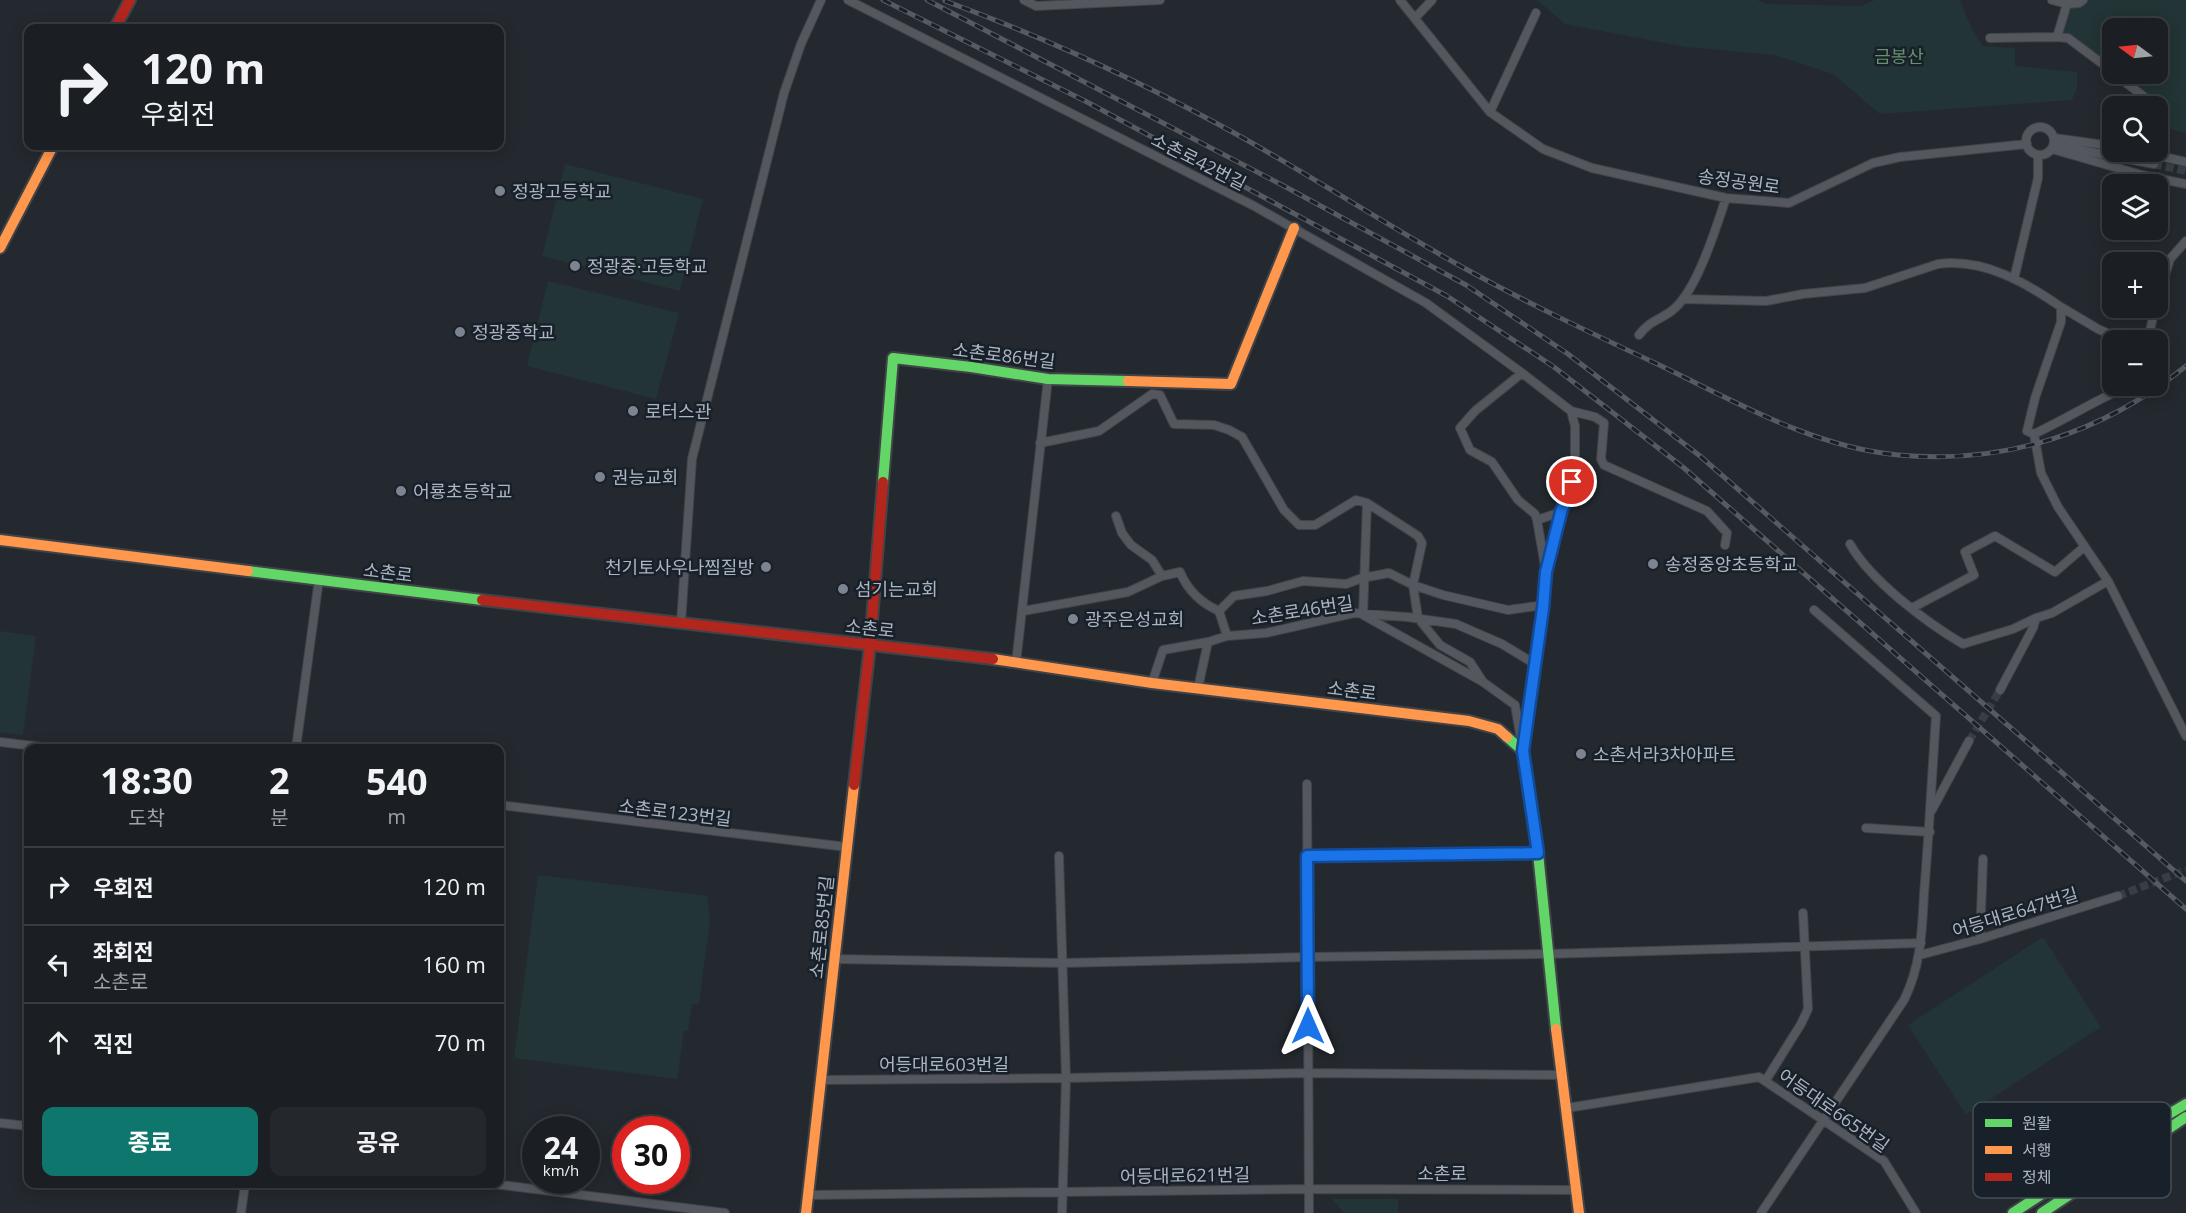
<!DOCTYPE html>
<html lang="ko">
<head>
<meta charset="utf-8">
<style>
	body { margin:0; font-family:"Open Sans","Noto Sans KR",sans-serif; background:#24272b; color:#f1f3f6; height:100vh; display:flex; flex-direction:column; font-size:22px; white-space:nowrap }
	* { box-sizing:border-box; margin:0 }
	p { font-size:20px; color:#a0a2a6 }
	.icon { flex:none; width:33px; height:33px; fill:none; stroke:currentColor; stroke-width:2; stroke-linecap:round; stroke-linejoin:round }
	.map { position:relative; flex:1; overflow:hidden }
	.side { position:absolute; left:24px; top:744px; width:480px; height:444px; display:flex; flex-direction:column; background:#1b1f23; border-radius:12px; box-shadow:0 3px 15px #0003,0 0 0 2px #393d41 }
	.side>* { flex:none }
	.banner { position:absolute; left:24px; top:24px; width:480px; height:126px; border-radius:12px; box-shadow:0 3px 15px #0003,0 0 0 2px #393d41; background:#1b1f23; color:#f1f3f6; overflow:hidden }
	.needle { width:39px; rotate:285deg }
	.buttons { position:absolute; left:2102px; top:18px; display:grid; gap:12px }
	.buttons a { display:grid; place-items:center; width:66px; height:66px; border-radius:12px; background:#1b1f23; box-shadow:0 3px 15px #0003,0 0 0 2px #393d41; font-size:30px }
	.speed { position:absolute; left:522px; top:1116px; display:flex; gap:12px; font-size:30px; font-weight:700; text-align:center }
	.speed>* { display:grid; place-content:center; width:78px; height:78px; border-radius:50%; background:#1b1f23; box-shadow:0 3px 15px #0003,0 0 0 2px #393d41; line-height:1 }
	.speed small { font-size:15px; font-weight:400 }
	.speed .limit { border:9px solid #d22; background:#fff; color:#111 }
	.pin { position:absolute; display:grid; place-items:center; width:51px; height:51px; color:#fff; margin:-26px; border:3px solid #fff; border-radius:50%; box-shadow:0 2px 6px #0007 }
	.me { position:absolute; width:66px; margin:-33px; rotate:0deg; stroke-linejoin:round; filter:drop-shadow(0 0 4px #0008) }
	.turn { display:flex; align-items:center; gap:21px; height:126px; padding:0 18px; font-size:27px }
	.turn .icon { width:78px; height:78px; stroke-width:2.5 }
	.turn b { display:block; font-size:42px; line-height:51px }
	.eta { display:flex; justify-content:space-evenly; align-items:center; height:102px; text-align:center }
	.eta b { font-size:36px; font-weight:700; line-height:42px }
	.action { display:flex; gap:12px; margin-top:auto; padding:12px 18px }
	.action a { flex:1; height:69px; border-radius:12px; background:#0f766e; color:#fff; font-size:24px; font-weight:700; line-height:69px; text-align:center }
	.action a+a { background:#24272b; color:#f1f3f6 }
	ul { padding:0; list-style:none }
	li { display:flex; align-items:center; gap:18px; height:78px; padding:0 18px; border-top:2px solid #393d41 }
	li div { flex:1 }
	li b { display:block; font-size:22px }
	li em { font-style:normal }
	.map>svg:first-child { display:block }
	.green { fill:#223435 }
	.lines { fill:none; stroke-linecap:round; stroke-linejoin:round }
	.street-tunnel { stroke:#383e45; stroke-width:8; stroke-dasharray:8 4; stroke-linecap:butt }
	.street-casing { stroke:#404348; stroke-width:10 }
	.fast-casing { stroke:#404348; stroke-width:14 }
	.slow-casing { stroke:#404348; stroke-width:14 }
	.jam-casing { stroke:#404348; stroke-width:14 }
	.street { stroke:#54585e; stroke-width:8 }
	.fast { stroke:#63d668; stroke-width:10 }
	.slow { stroke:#ff974d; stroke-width:10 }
	.jam { stroke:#b3261e; stroke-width:10 }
	.rail-casing { stroke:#575b61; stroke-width:5 }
	.rail { stroke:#182029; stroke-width:3; stroke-dasharray:9; stroke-linecap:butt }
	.route-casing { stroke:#114b97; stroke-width:15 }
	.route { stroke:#1a73e8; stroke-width:10 }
	.poi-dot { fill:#7c848f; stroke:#182029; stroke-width:2 }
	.labels { text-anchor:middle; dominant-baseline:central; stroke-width:5; stroke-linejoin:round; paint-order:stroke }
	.park-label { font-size:18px; fill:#65916f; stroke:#182029 }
	.street-label { font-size:18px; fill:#acb5c2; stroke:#182029 }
	.poi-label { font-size:18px; fill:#acb5c2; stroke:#182029; text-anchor:start }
	.key { fill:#182029; stroke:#444d57; stroke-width:1.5 }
	.key-label { font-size:16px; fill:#acb5c2 }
</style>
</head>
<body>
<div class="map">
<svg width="2186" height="1213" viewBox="0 0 2186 1213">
	<rect width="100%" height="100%" fill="#24292f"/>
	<path class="green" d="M1537,0h220l10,4 94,2 14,-6h85l11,27 12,19 32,2v18l62,6v16l-5,12 -192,14 -47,-40 -58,-19 -89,-8 -121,-23z
		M2083,0h103v133l-26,-6 -3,-10v-11l-42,-32h42v-46h-45v43l-33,-26 -21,-8 9,-33z
		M565,164l138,35 -23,92 -138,-35z
		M548,281l131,32 -23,86 -129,-33z
		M0,631l36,5 -13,99 -23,-3z
		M538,875l169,21 3,24 -11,84h-7l-4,27h-4l-7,48 -163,-21z
		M2043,937l58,90 -135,88 -58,-90z
		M1332,1199h66v14h-54z"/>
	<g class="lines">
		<path class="street-tunnel" d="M2154,164l32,7
			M1969,741l31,-51
			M2118,896l68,-26"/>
		<g class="street-casing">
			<path id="street" d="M848,0l406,206 172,97 96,70
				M1024,0l12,6 124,-6
				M1400,0l90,112 53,37 49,19 134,30 63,5 84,-40 27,-6 127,-13
				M2052,0l15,4
				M2083,0l-4,3 -12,1 -10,33 11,1 44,33
				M1415,18l17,-18
				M1990,38l67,-1
				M2115,74l37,29 2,3
				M1490,112l46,-99
				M2157,117l3,10 -2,28
				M2026 141a14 14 0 1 1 28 0a14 14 0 1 1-28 0Z
				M2054,138l58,8
				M2054,145l100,19
				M2052,149l90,26 44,9
				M2143,152l43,10
				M2014,279l24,-101v-23
				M1683,299l83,2 37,-7 62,-6 73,-24c45,-6 87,18 123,43v15l-26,76 -8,33 7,3
				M2157,300l13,-41 16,-18
				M2061,307l37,22 25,11
				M1639,335c12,-16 23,-15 36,-27 23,-21 41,-80 51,-110
				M2148,340l7,-32
				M1571,411l24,6 9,6 -3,36 3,6 103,46 20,22 -2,12
				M2034,434l7,39 17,34 50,74 78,155
				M2034,434c32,-15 62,-34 94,-48
				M1040,443l59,-12 53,-37 8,1 14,29 40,1 15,5 13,7 42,73 15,15h16l41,-25 11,3 51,33 4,7 -9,42 5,33 22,27 30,17 13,20
				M1367,503l-4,112 120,67 32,23 8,46
				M1116,516l6,17 9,12 21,15 10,16
				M1537,520l-2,-6 -17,-14 -26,-38 -22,-12 -10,-22 15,-17 47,-38 49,38 4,15v30l-3,26 -11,30 -24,8 9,52
				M1850,544c20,36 77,79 113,100l50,-15 23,-11
				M1912,608l62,-33 -9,-23 30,-16 60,36 29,-25
				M1023,611l105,-19 34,-16 18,-4c8,19 21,31 39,39l15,-15 33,-5 36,-10 43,3 16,-6 27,-5 24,12 30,10 65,15 36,-5
				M681,623l11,-164 92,-366 17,-49 20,-44
				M1227,636l39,-3 88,-20 53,4 49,7 46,20 33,20
				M1016,663l32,-284
				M1152,683l11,-33 45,-8
				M1198,688l10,-46 19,-6 -8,-25
				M2000,690l33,-62 3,-10 16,-5 56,-32
				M0,742l51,6
				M1524,744l19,-136 3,-36 15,-60
				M296,748l23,-169
				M1307,784l2,429
				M500,805l347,42
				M1932,810l37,-69
				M1866,828l64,4
				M1059,856l7,222 -4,135
				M1307,856l231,-3
				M1980,939l3,-80
				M1920,955l60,-16 138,-43
				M835,959l228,4 245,-6 239,-3 374,-11
				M821,1080l245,-2 241,-5 255,2
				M1766,1080l35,-56 7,-15 -5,-96
				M1567,1108l192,-31 125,84 32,52
				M0,1123l28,3
				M494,1184l231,29
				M808,1195l500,-6 269,1
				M241,1213l4,-29
				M1761,1213l143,-213c17,-34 18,-69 20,-106 5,-60 8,-119 12,-178l-122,-106"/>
		</g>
		<g class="fast-casing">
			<path id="fast" d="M883,482l10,-124 78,9 77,12 80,2
				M248,571l234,29
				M1507,737l16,14 15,102 18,176
				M2013,1213l112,-73 61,-36
				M2042,1213l144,-96"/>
		</g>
		<g class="slow-casing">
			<path id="slow" d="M0,248l53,-102
				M1128,381l103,3 63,-156
				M0,540l248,31
				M993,659l159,24 317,38 29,8 9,8
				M1556,1029l23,184
				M806,1213l48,-428"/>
		</g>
		<g class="jam-casing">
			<path id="jam" d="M115,28l15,-28
				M482,600l511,59
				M854,785l16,-140 13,-163"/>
		</g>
		<use href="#street" class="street"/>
		<use href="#fast" class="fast"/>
		<use href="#slow" class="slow"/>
		<use href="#jam" class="jam"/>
		<g class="rail-casing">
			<path id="rail" d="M883,0l204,102 360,194 107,71 130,101 502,441
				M927,0l357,186 182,99 102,69 132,102 486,425
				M945,1c104,38 204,84 300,138 74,42 145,88 219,129 63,35 127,65 191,95 78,37 156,84 243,92 106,10 206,-22 288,-89"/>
		</g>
		<use href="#rail" class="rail"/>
	</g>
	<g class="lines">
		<g class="route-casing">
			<path id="route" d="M1308,1026l-1,-170 231,-3 -15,-102 20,-143 3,-36 15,-60 11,-30"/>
		</g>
		<use href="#route" class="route"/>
	</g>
	<g class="poi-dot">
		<circle cx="500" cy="191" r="6"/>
		<circle cx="575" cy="266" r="6"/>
		<circle cx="460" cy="332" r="6"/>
		<circle cx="633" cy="411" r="6"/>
		<circle cx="600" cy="477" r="6"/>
		<circle cx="401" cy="491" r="6"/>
		<circle cx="1653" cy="564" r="6"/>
		<circle cx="766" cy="567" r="6"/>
		<circle cx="843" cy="589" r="6"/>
		<circle cx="1073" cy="619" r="6"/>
		<circle cx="1581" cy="754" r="6"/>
	</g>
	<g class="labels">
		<g class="park-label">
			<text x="1899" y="56">금봉산</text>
		</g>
		<g class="street-label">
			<text transform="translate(1199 161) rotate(27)">소촌로42번길</text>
			<text transform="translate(1739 181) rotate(8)">송정공원로</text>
			<text transform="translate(1004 355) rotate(7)">소촌로86번길</text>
			<text transform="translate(388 572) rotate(7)">소촌로</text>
			<text transform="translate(1302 610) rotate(-9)">소촌로46번길</text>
			<text transform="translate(870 628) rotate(6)">소촌로</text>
			<text transform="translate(1352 690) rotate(7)">소촌로</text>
			<text transform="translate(675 812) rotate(7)">소촌로123번길</text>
			<text transform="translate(2015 912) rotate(-17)">어등대로647번길</text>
			<text transform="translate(821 927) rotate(-84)">소촌로85번길</text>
			<text x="944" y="1064">어등대로603번길</text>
			<text transform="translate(1834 1110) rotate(35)">어등대로665번길</text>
			<text x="1442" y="1173">소촌로</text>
			<text transform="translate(1185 1175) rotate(-1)">어등대로621번길</text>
		</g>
		<g class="poi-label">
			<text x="512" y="191">정광고등학교</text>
			<text x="587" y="266">정광중·고등학교</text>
			<text x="472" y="332">정광중학교</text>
			<text x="645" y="411">로터스관</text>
			<text x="612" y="477">권능교회</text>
			<text x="413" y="491">어룡초등학교</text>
			<text x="1665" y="564">송정중앙초등학교</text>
			<text x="754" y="567" text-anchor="end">천기토사우나찜질방</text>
			<text x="855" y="589">섬기는교회</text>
			<text x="1085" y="619">광주은성교회</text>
			<text x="1593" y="754">소촌서라3차아파트</text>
		</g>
	</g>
	<rect x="1973" y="1102" width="198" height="96" rx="9" class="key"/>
	<rect x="1985" y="1119" width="27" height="8" fill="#63d668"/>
	<rect x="1985" y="1146" width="27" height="8" fill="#ff974d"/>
	<rect x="1985" y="1173" width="27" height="8" fill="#b3261e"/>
	<g class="key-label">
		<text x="2022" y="1129">원활</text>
		<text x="2022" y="1156">서행</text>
		<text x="2022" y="1183">정체</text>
	</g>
</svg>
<div class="buttons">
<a><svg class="needle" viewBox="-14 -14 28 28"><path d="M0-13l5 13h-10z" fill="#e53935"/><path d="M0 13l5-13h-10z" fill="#a0a2a6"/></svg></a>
<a><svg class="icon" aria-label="search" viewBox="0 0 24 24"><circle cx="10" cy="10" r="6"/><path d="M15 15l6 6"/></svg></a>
<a><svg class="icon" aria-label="layers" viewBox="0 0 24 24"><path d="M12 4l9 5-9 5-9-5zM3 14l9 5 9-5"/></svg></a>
<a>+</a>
<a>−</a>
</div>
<div class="speed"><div>24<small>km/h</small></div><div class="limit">30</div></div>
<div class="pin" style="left:1572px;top:482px;background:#d93025"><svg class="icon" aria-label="arrive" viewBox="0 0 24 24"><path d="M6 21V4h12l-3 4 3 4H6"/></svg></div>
<svg class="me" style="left:1308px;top:1026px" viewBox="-20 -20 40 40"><path d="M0-17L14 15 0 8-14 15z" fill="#1a73e8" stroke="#fff" stroke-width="4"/></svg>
<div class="banner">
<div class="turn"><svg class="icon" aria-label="right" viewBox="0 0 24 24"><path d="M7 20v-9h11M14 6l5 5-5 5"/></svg><div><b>120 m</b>우회전</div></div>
</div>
<section class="side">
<div class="eta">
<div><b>18:30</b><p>도착</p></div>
<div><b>2</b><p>분</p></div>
<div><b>540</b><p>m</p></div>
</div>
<ul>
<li><svg class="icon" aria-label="right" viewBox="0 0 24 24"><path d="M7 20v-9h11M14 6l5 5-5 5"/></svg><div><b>우회전</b></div><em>120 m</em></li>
<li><svg class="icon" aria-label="left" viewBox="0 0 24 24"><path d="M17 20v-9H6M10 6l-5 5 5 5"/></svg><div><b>좌회전</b><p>소촌로</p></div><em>160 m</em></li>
<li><svg class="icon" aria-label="ahead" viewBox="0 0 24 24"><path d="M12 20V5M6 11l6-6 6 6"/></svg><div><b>직진</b></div><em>70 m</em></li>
</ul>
<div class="action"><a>종료</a><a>공유</a></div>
</section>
</div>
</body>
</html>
